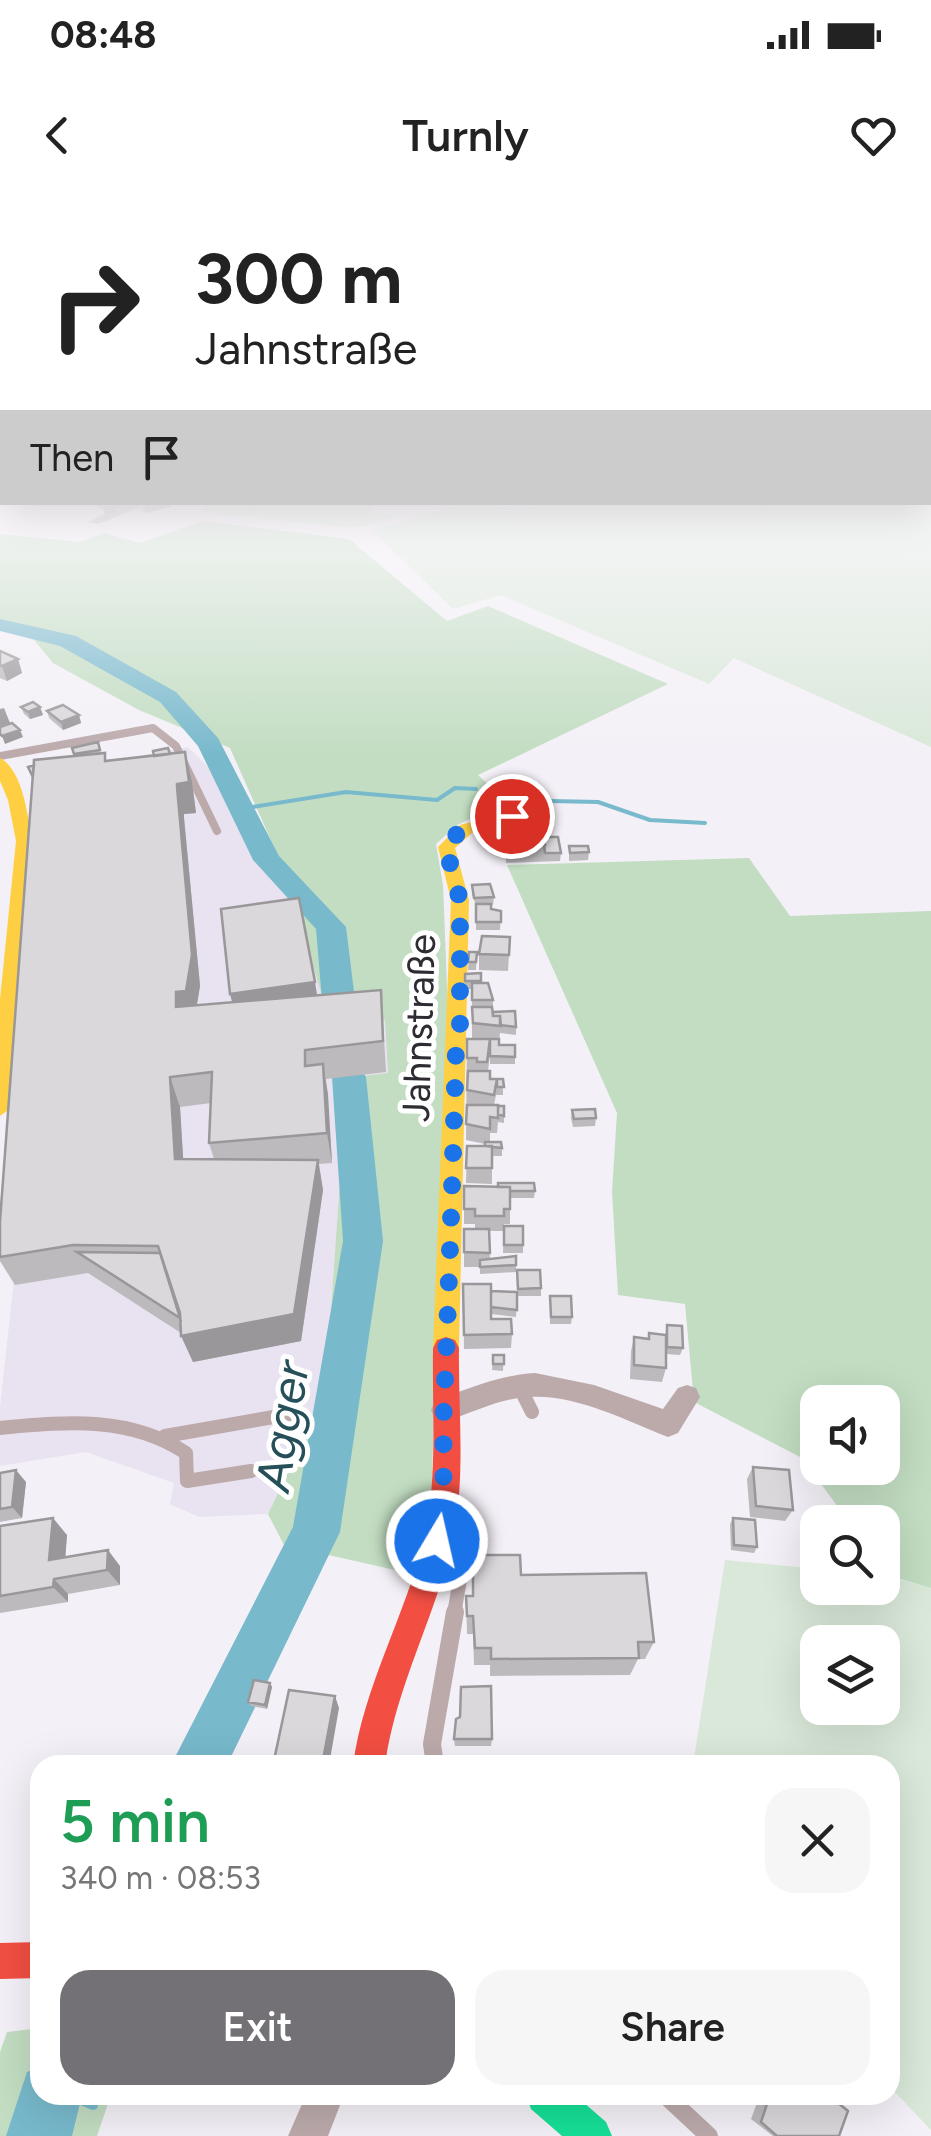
<!DOCTYPE html>
<html lang="en">
<head>
<meta charset="utf-8">
<style>
	body { margin:0; font-family:Figtree,sans-serif; background:#f6f6f6; color:#222; height:100vh; display:flex; flex-direction:column; font-size:38px; white-space:nowrap }
	* { box-sizing:border-box; margin:0 }
	p { font-size:32px; color:#767676 }
	.icon { flex:none; width:55px; height:55px; fill:none; stroke:currentColor; stroke-width:2; stroke-linecap:round; stroke-linejoin:round }
	.map { position:relative; flex:1; overflow:hidden }
	.details { position:absolute; left:30px; top:1555px; width:870px; height:350px; display:flex; flex-direction:column; background:#fff; border-radius:30px; box-shadow:0 10px 40px #0002 }
	.details>* { flex:none }
	.banner { position:absolute; left:0px; top:0px; width:932px; height:305px; box-shadow:0 10px 40px #0002; background:#fff; color:#222; overflow:hidden }
	.fabs { position:absolute; left:800px; top:1185px; display:grid; gap:20px }
	.fabs a { display:grid; place-items:center; width:100px; height:100px; border-radius:20px; background:#fff; box-shadow:0 10px 40px #0002; font-size:50px }
	.pin { position:absolute; display:grid; place-items:center; width:85px; height:85px; color:#fff; margin:-42px; border:5px solid #fff; border-radius:50%; box-shadow:0 2px 10px #0007 }
	.me { position:absolute; width:110px; margin:-55px; rotate:9deg; stroke-linejoin:round; filter:drop-shadow(0 0 8px #0008) }
	.turn { display:flex; align-items:center; gap:35px; height:210px; padding:0 30px; font-size:45px }
	.turn .icon { width:130px; height:130px; stroke-width:2.5 }
	.turn b { display:block; font-size:70px; line-height:85px }
	.then { display:flex; align-items:center; height:95px; padding:0 30px; background:#0003; gap:20px; font-size:38px }
	.round { display:grid; place-items:center; flex:none; width:105px; height:105px; border-radius:30px; background:#f6f6f6 }
	.headline { display:flex; align-items:center; justify-content:space-between; height:170px; padding:0 30px }
	h1 { font-size:60px; font-weight:600; line-height:75px; color:#1e9e55 }
	.button { display:flex; gap:20px; margin-top:auto; padding:20px 30px }
	.button a { flex:1; height:115px; border-radius:30px; background:#737176; color:#fff; font-size:40px; font-weight:600; line-height:115px; text-align:center }
	.button a+a { background:#f6f6f6; color:#222 }
	.status { display:flex; justify-content:space-between; align-items:center; height:70px; padding:0 50px; background:#fff; direction:ltr }
	.status svg { height:28px; fill:currentColor }
	header { display:flex; justify-content:space-between; align-items:center; height:130px; padding:0 30px; background:#fff; font-size:45px; font-weight:600 }
	.map>svg:first-child { display:block }
	.built { fill:#e9e2f0 }
	.green { fill:#d9e8d9; fill-rule:evenodd }
	.forest { fill:#c2ddc2; fill-rule:evenodd }
	.lines { fill:none; stroke-linecap:round; stroke-linejoin:round }
	.stream-far1 { stroke:#78b9cc; stroke-width:4 }
	.stream { stroke:#78b9cc; stroke-width:10 }
	.river { fill:#78b9cc; fill-rule:evenodd }
	.lane-far2 { stroke:#bcaaab; stroke-width:8 }
	.lane-far1 { stroke:#bcaaab; stroke-width:14 }
	.lane { stroke:#bcaaab; stroke-width:18 }
	.street { fill:#bcaaab; fill-rule:evenodd }
	.fast { fill:#16e098; fill-rule:evenodd }
	.slow { fill:#ffcf43; fill-rule:evenodd }
	.jam { fill:#f24e42; fill-rule:evenodd }
	.wall { fill:#bcbabd; fill-rule:evenodd }
	.shaded-wall { fill:#99979a }
	.building { fill:#dbd8dc; stroke:#99979a; stroke-width:2.5 }
	.route { stroke:#1a73e8; stroke-width:18; stroke-dasharray:0 32.4 }
	.labels { text-anchor:middle; dominant-baseline:central; stroke-width:10; stroke-linejoin:round; paint-order:stroke }
	.street-label { font-size:38px; fill:#2e2c31; stroke:#fff }
	.near-water-label { font-size:48px; font-style:italic; fill:#264f5a; stroke:#fff }
</style>
</head>
<body>
<div class="status"><b>08:48</b><svg viewBox="0 0 49 12"><path d="M0 12V9h3v3zM5 12V6h3v6zM10 12V3h3v9zM15 12V0h3v12zM26 1h20v11H26zM47 4h2v5h-2z"/></svg></div>
<header><svg class="icon" aria-label="back" viewBox="0 0 24 24"><path d="M15 5l-7 7 7 7"/></svg>Turnly<svg class="icon" aria-label="heart" viewBox="0 0 24 24"><path d="M12 20l-8-8c-3-5 5-10 8-4 3-6 11-1 8 4z"/></svg></header>
<div class="map">
<svg width="931" height="1936" viewBox="0 0 931 1936">
	<rect width="100%" height="100%" fill="#f4f0f7"/>
	<path class="built" d="M188,547l33,33 64,91 45,152 55,-4 3,55 -51,6 3,100 -12,173 -16,70 -44,91 -69,3 -29,-13 4,-21 -88,-31 -86,14v-59l21,-191 123,-444 -1,-17z"/>
	<path class="green" d="M931,285v262l-197,-89 -25,26 -208,-89 -48,14 -81,-78 92,-28h25l20,8 46,-9h375z
		M375,302l-8,14 36,-2 -36,12 -22,1 -140,-14v-10z
		M725,1360l92,9 1,19h64l1,-13 48,13v542l-41,-43v-322h-197zM818,1442h64v66h-64z"/>
	<path class="forest" d="M203,321l146,18 98,82 41,-15 180,78 -190,91 29,27 -50,23 -21,19 7,41 5,126 -18,522 -26,39 -120,-27 -16,-31 44,-91 16,-70 12,-173 -3,-101 51,-6 -3,-53 -55,3 -45,-151 -55,-124 -91,-38 -86,-47 -24,-29 -29,-5v-95l80,8 24,-9 36,10z
		M749,658l41,58 141,-5v677l-44,-13 -4,-6 -1,-47h-33l-47,-64 -108,-56 -9,-98 -67,-9 -6,-103 5,-79 -110,-248zM818,1202h64v66h-64z
		M40,1828v67h71l-14,41h-97v-84l7,-20z"/>
	<g class="lines">
		<path class="stream-far1" d="M238,601l14,6 94,-15 91,8 18,-12 21,1
			M550,601l48,1 52,18 55,3"/>
		<path class="stream" d="M69,1895l24,10"/>
		<path class="river" d="M0,419l76,17 100,56 42,46 61,118 67,71 12,97 -5,8 -12,3 -12,-3 -5,-8 -8,-95 -63,-69 -55,-114 -38,-44 -100,-56 -60,-15z
			M349,864l12,4 5,9 17,164 -43,291 -113,233h-56l122,-238 50,-286 -11,-164 5,-9z
			M40,1867v28h42l-10,41h-66l21,-64z"/>
		<path class="lane-far2" d="M0,556l153,-28 23,18 41,85"/>
		<path class="lane-far1" d="M519,1186l13,26
			M0,1228c65,-6 129,-13 186,25l1,28 64,-10
			M165,1236l126,-22
			M454,1414l8,-46 1,-61"/>
		<path class="lane" d="M435,1565l-3,-21 23,-132
			M665,1895l44,41"/>
		<path class="street" d="M141,302v5l-43,17 -10,-2 42,-20z
			M535,1173l59,12 69,24 15,-21 9,-3 9,3 4,9 -22,36 -10,4c-46,-18 -99,-47 -150,-39 -25,4 -50,16 -74,24l-9,-3 -4,-9 4,-9c32,-12 65,-26 100,-28z
			M306,1895h38l-16,41h-40z"/>
		<path class="fast" d="M526,1895h49l31,27 6,14h-50l-31,-27z"/>
		<path class="slow" d="M0,558c23,12 28,59 32,83l-21,267 -11,8v-117l16,-158 -8,-41 -8,-19z
			M512,611l8,5 -2,3 -46,14 -17,15 14,52 -10,448 -4,8 -9,3 -9,-3 -4,-8 18,-448 -13,-53 22,-22z"/>
		<path class="jam" d="M446,1137l9,3 4,8c-1,63 7,128 -6,191 -17,77 -57,146 -68,226h-32c11,-80 52,-148 71,-226 14,-62 8,-128 9,-191l4,-8z
			M40,1742v36l-40,1v-36z"/>
	</g>
	<path class="wall" d="M138,302h32l1,5 -25,6 -6,-4z
		M0,451l18,8 4,14 -15,8 -7,-3z
		M21,507h19l3,8 -13,4 -6,-5z
		M47,511l32,4 2,8 -18,7 -14,-12z
		M98,542l3,11 6,8 78,-9 7,30 4,31 -12,1v4l16,168 -3,19 120,-10 66,26 3,51 -60,7 6,84 -13,1 4,26 -22,151 -108,21 -12,-29 -93,-60 -73,12 -15,-24v-40l32,-442 -4,-12 47,-11zM211,903l-2,40 5,16h-31l-3,-52z
		M527,630l16,7 18,16 -1,8 -54,2 -1,-25 21,-1z
		M569,646l20,6 -1,8 -19,1z
		M472,685l22,12 -1,8h-2v4l10,2 -1,19h-24v-24l-4,-13z
		M510,737l-2,34 -29,-1v-16z
		M469,752h8l-1,18h-8z
		M481,773v10l12,17v12l23,15v8l-16,-2 -1,9v3h16v19h-25v-9l-2,16 2,8h13v16h-7l-2,10 10,1v17l-6,-1 -1,11h-7v9l12,6v8h-10v28l-26,-1 1,-37h18v-2l-19,-4 1,-101h13l-8,-1v-49h-7v-15z
		M572,910l24,8 -1,8 -22,1 -2,-9z
		M464,986l71,5 -1,7h-24v26h-6v2h19v27h-20l1,-24v2h-15l1,28 26,-3v16l-36,2v-7h-16v-38h11v-5h-11z
		M517,1070l24,18v8h-23z
		M463,1084l28,7 26,1 -1,25 -25,-3v5l21,15 -1,14 -47,1z
		M550,1096l22,21 -1,7h-21z
		M667,1125l16,23 -3,7 -14,-1v14l-4,14 -32,-3 1,-28 3,-14 14,2 1,-6 16,2z
		M493,1155h11l-1,16 -11,-1z
		M753,1267l40,43 -8,11 -35,-4 -3,-38z
		M0,1273l26,9 -4,36 -22,4z
		M733,1318l24,29 -3,6 -23,-3 -1,-26z
		M0,1326l67,9 -2,22 55,9v19l-52,9v8l-68,11z
		M521,1375l133,67 -9,17h-7l-8,16 -140,1v-11h-16l-1,-31h-6l-1,-38h7z
		M270,1483l2,4 -5,22 -16,-3 -3,-4z
		M460,1517l32,22 -1,7h-36l-1,-7z
		M760,1895h68l11,41h-66l-22,-17z"/>
	<path class="shaded-wall" d="M122,302l1,5 -8,2 1,4 -11,2 -2,-7 7,-5z
		M143,302h27l1,5 -25,6z
		M18,459l4,14 -15,8 -5,-15z
		M40,507l3,8 -13,4 -2,-7z
		M4,508l6,15 -10,3v-17z
		M79,515l2,8 -18,7 -2,-8z
		M20,530l3,7 -18,7 -3,-8z
		M185,552l7,30 4,31 -12,1v4l16,168 -6,35 -18,-14 1,-220z
		M315,782l5,31 -82,11 -8,-30z
		M323,864l5,30 4,69 -5,-30z
		M170,877l10,30 5,81 -10,-29z
		M318,960l5,30 -22,151 -108,21 -12,-26 8,-2z
		M16,1270l10,12 -4,36 -10,-11z
		M53,1318l14,17 -3,41 -15,-16z
		M108,1350l12,16v19l-13,-15z
		M54,1379l14,15v8l-15,-15z
		M270,1483l2,4 -5,22 -2,-4z
		M335,1496l4,12 -10,57h-7z"/>
	<path class="building" d="M103,302h9l-2,1 4,3 -11,2 -6,-4z
		M0,451l18,8 -16,7 -2,-1z
		M33,502l7,5 -12,5 -7,-5z
		M63,505l16,10 -18,7 -14,-11z
		M12,523l8,7 -18,6 -2,-2v-7z
		M98,542l2,8 -26,4 -2,-6z
		M168,548l2,6 -16,2 -1,-5z
		M185,552l4,30 -12,2v3l15,168 -6,36 -10,1v15l205,-17 2,51 -78,9v16l18,-2 4,69 -118,10 3,-71 -42,5 5,82 143,1 -24,154 -113,22 -1,-23 -22,-67 -85,-1 -73,12v-36l34,-461 71,-7v8z
		M34,565l-1,10h-1l-4,-8z
		M542,629l3,16 -38,2 -2,-9 22,-1v-7z
		M543,637h15l3,16h-16z
		M569,646h19l1,6 -19,1z
		M490,684l4,13 -20,1 -2,-13z
		M299,698l16,84 -85,12 -9,-85z
		M476,704h15v5l10,2v11h-25z
		M482,736l28,1 -1,18 -30,-1z
		M469,752h8l-1,10h-8z
		M481,773v8h-16v-7z
		M472,783h16l5,17h-21z
		M472,807h20l1,9h7l1,10 -28,-3z
		M515,811l1,16 -16,-2v-9h-7v-4z
		M467,839h23l-3,23h-10v-4h-10z
		M483,839h16v6h16v12l-25,-1v-17z
		M468,871h22v8h7l-3,16 -27,-5z
		M490,879h13l1,8h-7v-8z
		M467,905h31v13l-8,-1v12l-24,-5z
		M498,906h6v10l-6,-2z
		M595,909l1,9 -22,1 -2,-9z
		M485,942h16l1,6 -17,-2z
		M467,946h25v22h-26z
		M498,983h36l1,8h-25v-4h-12z
		M464,986l46,1v22h-6v7h-29v-7h-11z
		M504,1026h19v19h-19z
		M464,1029h25l1,24 -26,-1z
		M77,1052l83,1 20,65z
		M516,1056v9l-36,2v-7z
		M517,1070h23l1,18 -23,1z
		M463,1084h28v35h20l1,15 -48,1z
		M491,1091l26,1v18l-26,-3z
		M550,1096h21l1,21h-21z
		M667,1125l15,1 1,22 -16,-1z
		M649,1133l17,2v33l-32,-3v-28l15,2z
		M493,1155h11v9h-11z
		M753,1267l36,3 4,40 -37,-4z
		M16,1270l-4,37 -12,2v-36z
		M53,1318l-4,42 59,-10 -1,20 -53,9 -1,8 -53,9v-70z
		M733,1318l22,2 2,27 -23,-2z
		M478,1355h42l1,20 125,-2 8,69h-16l1,16 -148,1v-11h-16l-2,-32h-6l-1,-20h7v-29l5,-2z
		M254,1480l16,3 -5,22 -17,-3z
		M491,1486l1,53h-38l2,-20 4,-2 1,-30z
		M289,1490l46,6 -13,69h-49z
		M770,1895h58l20,16 -9,25h-62l-16,-14z"/>
	<linearGradient id="sky" x2="0" y2="1"><stop stop-color="#7bb6dd"/><stop offset="0.51" stop-color="#faf8fb"/><stop offset="1" stop-color="#faf8fb" stop-opacity="0"/></linearGradient>
	<rect width="931" height="556" fill="url(#sky)"/>
	<g class="lines">
		<path class="route" d="M437,1341c10,-45 5,-90 7,-136 5,-119 9,-238 12,-358l4,-16v-131l-14,-52c10,-23 44,-27 66,-32"/>
	</g>
	<g class="labels">
		<g class="street-label">
			<text transform="translate(419 828) rotate(-88)">Jahnstraße</text>
		</g>
		<g class="near-water-label">
			<text transform="translate(282 1226) rotate(-81)">Agger</text>
		</g>
	</g>
</svg>
<div class="fabs">
<a><svg class="icon" aria-label="sound" viewBox="0 0 24 24"><path d="M4 9h4l5-4v14l-5-4H4zM17 9q2 3 0 6"/></svg></a>
<a><svg class="icon" aria-label="search" viewBox="0 0 24 24"><circle cx="10" cy="10" r="6"/><path d="M15 15l6 6"/></svg></a>
<a><svg class="icon" aria-label="layers" viewBox="0 0 24 24"><path d="M12 4l9 5-9 5-9-5zM3 14l9 5 9-5"/></svg></a>
</div>
<div class="pin" style="left:512px;top:616px;background:#d93025"><svg class="icon" aria-label="arrive" viewBox="0 0 24 24"><path d="M6 21V4h12l-3 4 3 4H6"/></svg></div>
<svg class="me" style="left:437px;top:1341px" viewBox="-20 -20 40 40"><circle r="17" fill="#1a73e8" stroke="#fff" stroke-width="3"/><path d="M0-11L8 9 0 5-8 9z" fill="#fff"/></svg>
<div class="banner">
<div class="turn"><svg class="icon" aria-label="right" viewBox="0 0 24 24"><path d="M7 20v-9h11M14 6l5 5-5 5"/></svg><div><b>300 m</b>Jahnstraße</div></div>
<div class="then">Then<svg class="icon" aria-label="arrive" viewBox="0 0 24 24"><path d="M6 21V4h12l-3 4 3 4H6"/></svg></div>
</div>
<section class="details">
<div class="headline"><div><h1>5 min</h1><p>340 m · 08:53</p></div><a class="round"><svg class="icon" aria-label="close" viewBox="0 0 24 24"><path d="M6 6l12 12M18 6L6 18"/></svg></a></div>
<div class="button"><a>Exit</a><a>Share</a></div>
</section>
</div>
</body>
</html>
